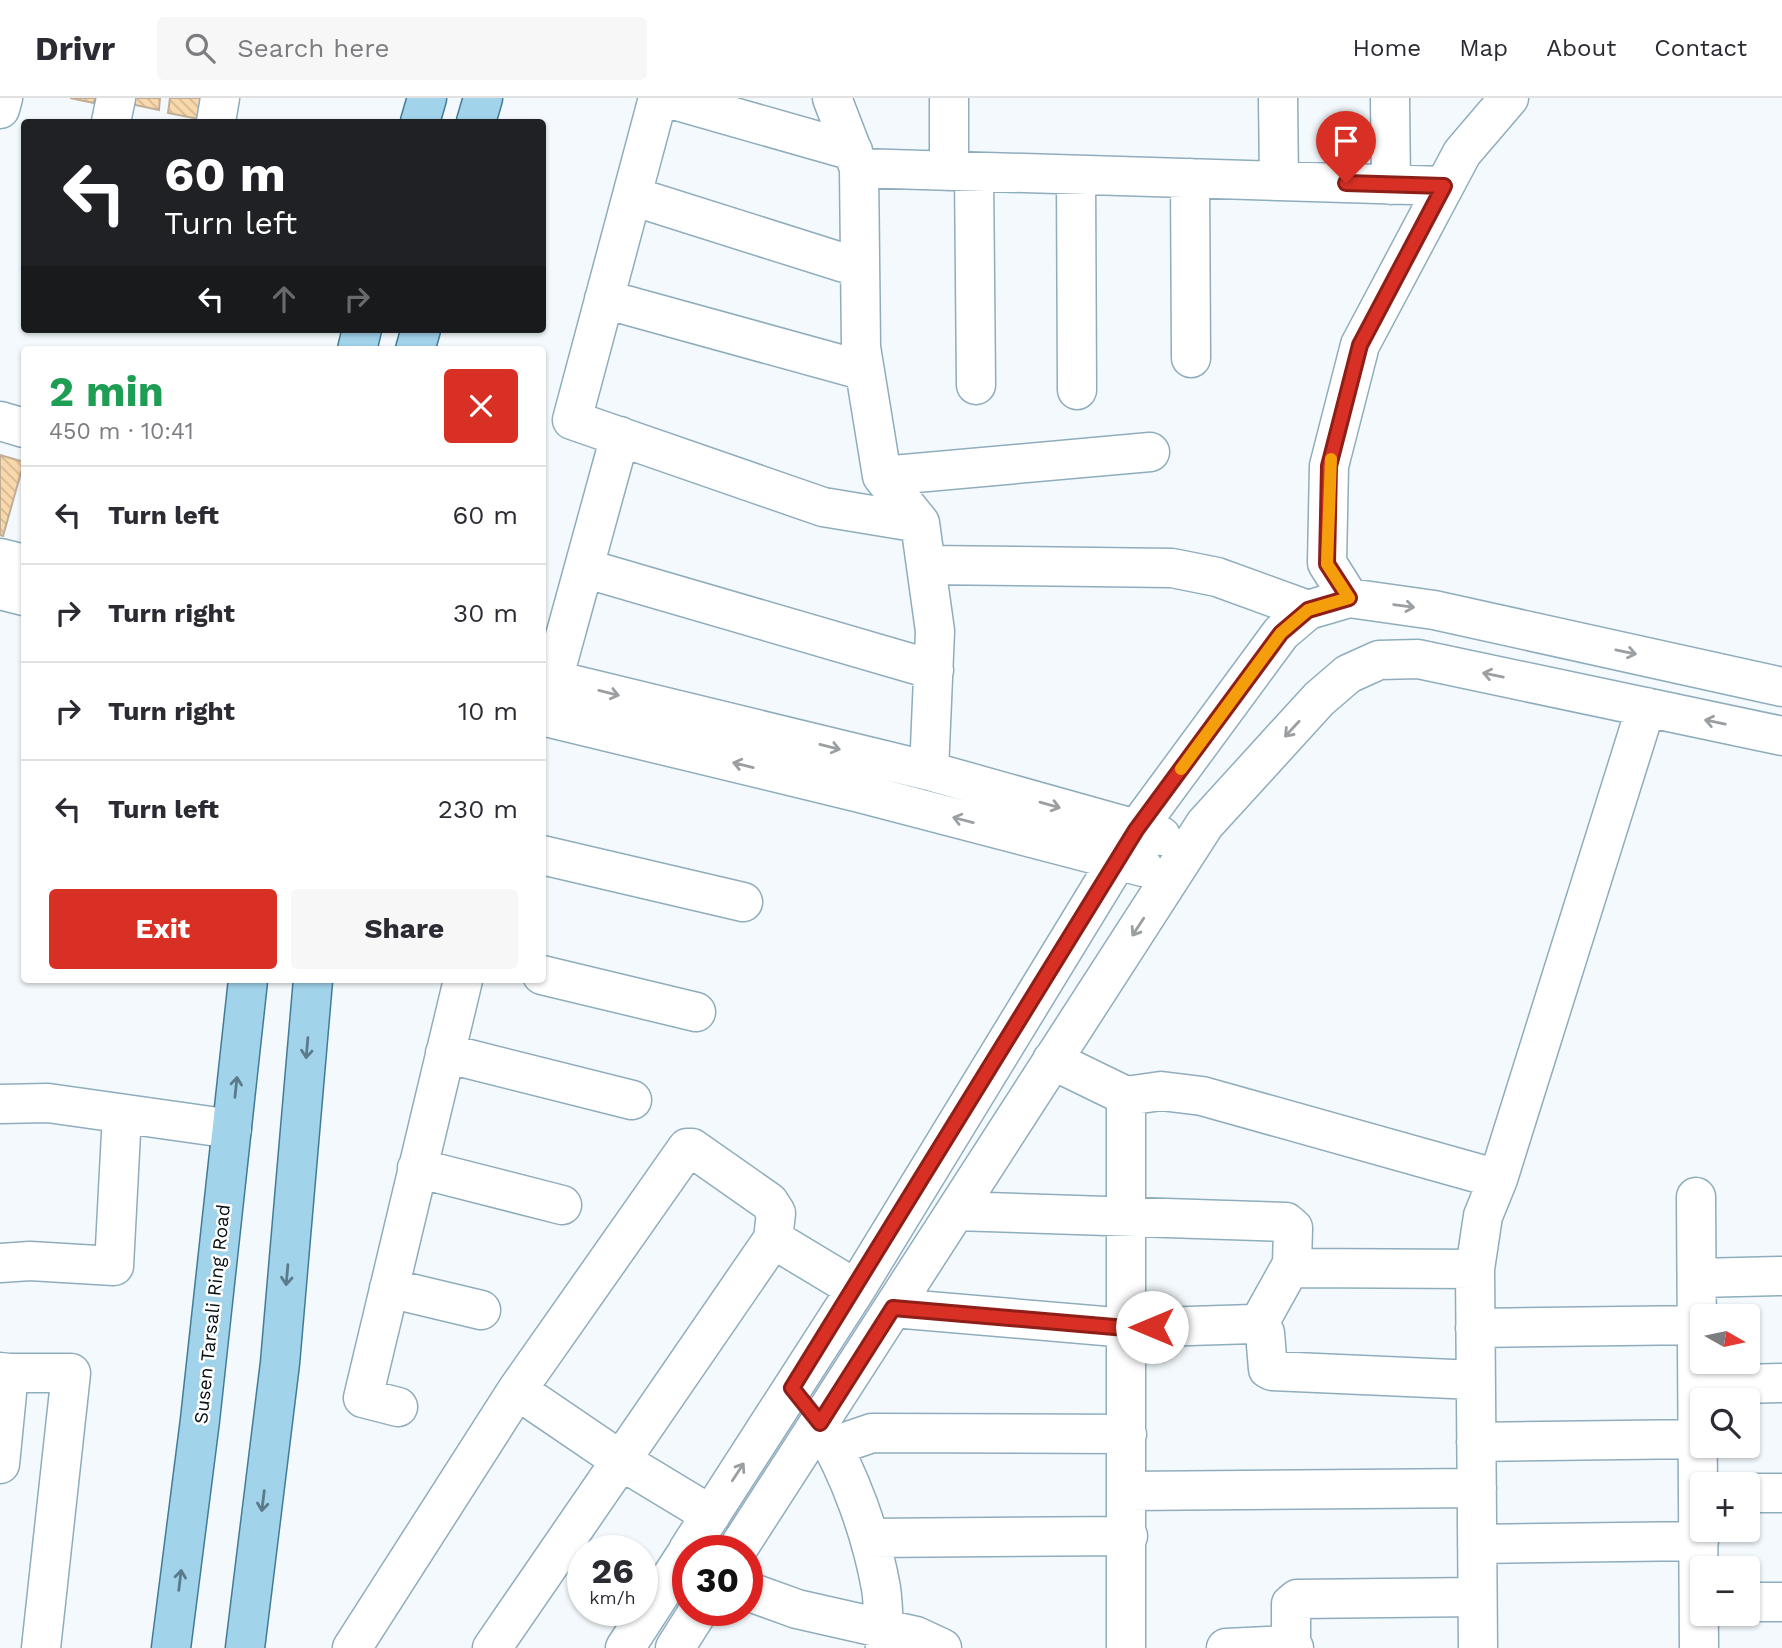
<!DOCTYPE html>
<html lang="en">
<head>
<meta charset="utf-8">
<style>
	body { margin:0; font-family:"Work Sans",sans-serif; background:#f7f7f7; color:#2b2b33; height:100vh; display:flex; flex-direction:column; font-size:26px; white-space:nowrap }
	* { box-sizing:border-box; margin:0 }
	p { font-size:23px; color:#7c7c81 }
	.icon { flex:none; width:38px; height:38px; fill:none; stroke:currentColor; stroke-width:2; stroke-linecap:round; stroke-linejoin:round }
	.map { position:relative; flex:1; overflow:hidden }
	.details { position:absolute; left:21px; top:248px; width:525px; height:637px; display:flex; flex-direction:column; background:#fff; border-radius:7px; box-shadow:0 2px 5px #0004 }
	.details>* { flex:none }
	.top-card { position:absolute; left:21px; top:21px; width:525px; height:214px; border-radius:7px; box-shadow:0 2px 5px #0004; background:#202124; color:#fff; overflow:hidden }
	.needle { width:46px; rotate:99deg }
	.controls { position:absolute; left:1690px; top:1206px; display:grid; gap:14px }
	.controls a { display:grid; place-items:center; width:70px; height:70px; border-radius:7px; background:#fff; box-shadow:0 2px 5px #0004; font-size:35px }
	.speed { position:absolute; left:567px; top:1437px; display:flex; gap:14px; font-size:35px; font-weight:700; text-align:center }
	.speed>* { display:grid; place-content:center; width:91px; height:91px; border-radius:50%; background:#fff; box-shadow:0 2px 5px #0004; line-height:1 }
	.speed small { font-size:18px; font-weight:400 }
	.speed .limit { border:10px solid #d22; background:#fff; color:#111 }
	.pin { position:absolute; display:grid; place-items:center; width:60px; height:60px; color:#fff; margin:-72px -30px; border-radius:50% 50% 50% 0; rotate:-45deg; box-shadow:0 0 7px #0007 }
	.pin .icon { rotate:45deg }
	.me { position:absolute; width:77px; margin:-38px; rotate:270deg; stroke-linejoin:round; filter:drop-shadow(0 0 5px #0008) }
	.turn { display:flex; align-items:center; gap:24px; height:147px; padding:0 28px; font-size:32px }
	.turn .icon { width:91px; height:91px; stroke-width:2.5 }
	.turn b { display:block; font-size:49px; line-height:60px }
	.lanes { display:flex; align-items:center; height:66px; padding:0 28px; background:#0003; justify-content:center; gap:35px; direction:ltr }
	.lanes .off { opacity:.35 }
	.round { display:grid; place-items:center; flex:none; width:74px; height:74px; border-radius:7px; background:#f7f7f7 }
	.headline { display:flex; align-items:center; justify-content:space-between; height:119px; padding:0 28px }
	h1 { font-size:42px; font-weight:700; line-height:52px; color:#1e9e55 }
	.button { display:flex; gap:14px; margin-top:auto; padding:14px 28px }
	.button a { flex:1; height:80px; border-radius:7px; background:#d93025; color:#fff; font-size:28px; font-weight:700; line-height:80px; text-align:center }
	.button a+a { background:#f7f7f7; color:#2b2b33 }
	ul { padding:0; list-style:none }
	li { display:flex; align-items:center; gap:21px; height:98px; padding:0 28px; border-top:2px solid #e1e1e2 }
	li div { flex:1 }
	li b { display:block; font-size:26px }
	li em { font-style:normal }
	header { display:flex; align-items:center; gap:42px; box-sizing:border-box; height:98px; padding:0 35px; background:#fff; border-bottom:2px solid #e1e1e2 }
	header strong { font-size:33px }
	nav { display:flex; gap:38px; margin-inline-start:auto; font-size:24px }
	.search { width:490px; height:63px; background:#f7f7f7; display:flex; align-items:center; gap:18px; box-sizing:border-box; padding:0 24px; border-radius:7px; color:#7c7c81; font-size:26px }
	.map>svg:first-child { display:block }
	.building { fill:url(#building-back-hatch); stroke:#c1ae95; stroke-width:2 }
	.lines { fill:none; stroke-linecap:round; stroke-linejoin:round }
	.minor-casing { stroke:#8fadbd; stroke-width:41 }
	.major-casing { stroke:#427b97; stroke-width:41 }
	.minor { stroke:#fff; stroke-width:38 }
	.major { stroke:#a1d3eb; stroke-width:38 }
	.oneway { stroke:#9b9fa1 }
	.oneway2 { stroke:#5b7b8a }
	.route-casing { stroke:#8d1f18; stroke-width:18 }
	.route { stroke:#d93025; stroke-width:12 }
	.slow { stroke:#f59e0b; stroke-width:12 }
	.labels { text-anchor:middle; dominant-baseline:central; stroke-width:5; stroke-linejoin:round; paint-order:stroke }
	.street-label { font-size:19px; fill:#050f14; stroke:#fff }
</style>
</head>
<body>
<header>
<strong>Drivr</strong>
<div class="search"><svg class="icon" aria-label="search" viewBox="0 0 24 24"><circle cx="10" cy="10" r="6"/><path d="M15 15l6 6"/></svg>Search here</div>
<nav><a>Home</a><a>Map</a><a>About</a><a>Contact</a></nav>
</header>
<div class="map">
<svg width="1782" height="1550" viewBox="0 0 1782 1550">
	<defs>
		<pattern id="building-back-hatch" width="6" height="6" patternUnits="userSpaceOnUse" patternTransform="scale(1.75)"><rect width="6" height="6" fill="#f9d8ac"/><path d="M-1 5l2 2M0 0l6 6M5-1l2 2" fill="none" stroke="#d4b893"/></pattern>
	</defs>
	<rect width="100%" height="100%" fill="#f3f9fc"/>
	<path class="building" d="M70,0h25l-1,5z
		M127,0h33l-1,12 -33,-7z
		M170,0h33l-4,21 -31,-6z
		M0,357l24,7 -21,74 -3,-1z"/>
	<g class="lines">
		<g class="minor-casing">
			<path id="minor" d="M658,0l-86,322 251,87 97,16
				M667,0l186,53
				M832,0l27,70 2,179 21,129 38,47 15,108 -6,140
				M1278,0l1,83
				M1390,0l1,87
				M0,11l3,-11
				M111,24l5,-24
				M216,24l4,-24
				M859,70l585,18
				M949,73v-73
				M974,74l2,213
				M1076,77l1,215
				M1190,80l1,180
				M632,98l228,72
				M604,201l261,72
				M0,323l24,7
				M882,378l268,-24
				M0,460l24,6
				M926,467l246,3 45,9 91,33
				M584,470l350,102
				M0,492l24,6
				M1349,500l-22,-35 2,-97 31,-121 102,-192 47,-55
				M542,579l387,94 232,65
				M543,605l10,-23 67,-244
				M542,618l318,77 283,74
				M542,757l201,47
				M542,877l154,37
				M445,955l187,47
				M1052,962l74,36v552
				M1126,998l35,-5 41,5 296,83
				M0,1006l48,-1 184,26
				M417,1070l145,37
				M1696,1099l3,451
				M956,1113l330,11 7,6 -1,36 6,4 177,1
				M773,1141l83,50
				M0,1165l30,-2 84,5 8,-152
				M1698,1180l84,-2
				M389,1190l92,22
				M893,1210l234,20 126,-4 5,1 7,8 3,36 4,2 203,9
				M1258,1227l34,-61
				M1475,1230l224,-3
				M0,1274l9,1 -9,91
				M9,1275h62l-30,275
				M1699,1287l83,-2
				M517,1292l103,70 91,55
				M398,1309l-35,-9 100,-418
				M821,1328c29,48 50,107 60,162 3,20 2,40 4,60
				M1476,1344l223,-3
				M834,1348l38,-13 255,1
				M1127,1393l350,-3
				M1748,1395h34
				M870,1440l258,-2
				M1477,1446l222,-3
				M688,1452l168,-261 280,-459 145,-197 27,-23 41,-12 85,12 348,77
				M737,1452l468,-726 114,-125 29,-25 31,-14 39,-1 364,77
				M747,1493l50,18 119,27 26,12
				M1748,1504h34
				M1291,1548v-42l6,-5 180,-2
				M352,1550l165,-258 170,-242h5l77,54 7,11 -3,26 -281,409
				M625,1550l63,-97
				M675,1550l24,-38
				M1226,1550l60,-3 8,3
				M1478,1550l-3,-379 8,-53 15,-37 148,-472"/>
		</g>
		<g class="major-casing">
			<path id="major" d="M420,24l7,-24
				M476,24l7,-24
				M357,252l5,-21
				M415,252l6,-21
				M171,1550l29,-228 48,-440
				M245,1550l35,-285 33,-383"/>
		</g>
		<use href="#minor" class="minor"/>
		<use href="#major" class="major"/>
	</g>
	<defs><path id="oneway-shaft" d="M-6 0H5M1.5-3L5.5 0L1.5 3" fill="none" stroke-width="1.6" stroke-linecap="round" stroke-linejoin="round" transform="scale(1.75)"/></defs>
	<g class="oneway">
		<use href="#oneway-shaft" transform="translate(1404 508) rotate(8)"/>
		<use href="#oneway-shaft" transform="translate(1626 554) rotate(12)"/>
		<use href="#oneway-shaft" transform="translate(1493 577) rotate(-168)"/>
		<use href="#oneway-shaft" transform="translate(609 595) rotate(14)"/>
		<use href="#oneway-shaft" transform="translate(1715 624) rotate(-168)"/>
		<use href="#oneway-shaft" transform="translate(1292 631) rotate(133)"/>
		<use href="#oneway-shaft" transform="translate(830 649) rotate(14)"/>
		<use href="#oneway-shaft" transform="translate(743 667) rotate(-166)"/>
		<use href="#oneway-shaft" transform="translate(1050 707) rotate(16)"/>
		<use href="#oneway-shaft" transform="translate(963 722) rotate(-165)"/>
		<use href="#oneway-shaft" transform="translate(1138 829) rotate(123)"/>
		<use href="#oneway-shaft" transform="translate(738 1374) rotate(-57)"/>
	</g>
	<g class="oneway2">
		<use href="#oneway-shaft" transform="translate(307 950) rotate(95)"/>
		<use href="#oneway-shaft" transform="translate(236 989) rotate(-84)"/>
		<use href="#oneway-shaft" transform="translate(287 1177) rotate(95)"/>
		<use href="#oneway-shaft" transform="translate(263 1403) rotate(97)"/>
		<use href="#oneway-shaft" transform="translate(180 1482) rotate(-83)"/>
	</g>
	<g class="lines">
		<g class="route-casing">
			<path id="route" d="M1152,1229l-26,1 -233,-20 -73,115 -28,-35 344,-558 145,-197 27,-23 41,-12 -22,-34 2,-98 31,-121 84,-159 -98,-3"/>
		</g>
		<use href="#route" class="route"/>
		<path class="slow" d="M1181,671l100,-136 27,-23 41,-12 -22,-34 4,-105"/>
	</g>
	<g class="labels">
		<g class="street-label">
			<text transform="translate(212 1216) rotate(-84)">Susen Tarsali Ring Road</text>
		</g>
	</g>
</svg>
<div class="controls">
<a><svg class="needle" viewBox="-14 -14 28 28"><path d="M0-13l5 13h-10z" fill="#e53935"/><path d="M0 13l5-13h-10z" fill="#7c7c81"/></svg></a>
<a><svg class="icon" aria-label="search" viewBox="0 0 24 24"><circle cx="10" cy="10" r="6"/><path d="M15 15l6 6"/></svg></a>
<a>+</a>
<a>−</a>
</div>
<div class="speed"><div>26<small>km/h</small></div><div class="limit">30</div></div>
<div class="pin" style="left:1346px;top:85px;background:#d93025"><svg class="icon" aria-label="arrive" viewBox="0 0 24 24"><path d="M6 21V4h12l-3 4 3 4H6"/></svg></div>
<svg class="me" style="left:1152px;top:1229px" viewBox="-20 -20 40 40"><circle r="19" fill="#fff"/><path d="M0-13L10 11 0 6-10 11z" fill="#d93025"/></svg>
<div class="top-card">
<div class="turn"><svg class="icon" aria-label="left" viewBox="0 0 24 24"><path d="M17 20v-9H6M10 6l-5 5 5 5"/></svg><div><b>60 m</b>Turn left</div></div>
<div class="lanes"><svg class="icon" aria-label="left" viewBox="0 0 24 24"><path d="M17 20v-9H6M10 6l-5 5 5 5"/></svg><svg class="icon off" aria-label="ahead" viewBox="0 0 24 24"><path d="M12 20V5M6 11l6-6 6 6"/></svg><svg class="icon off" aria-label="right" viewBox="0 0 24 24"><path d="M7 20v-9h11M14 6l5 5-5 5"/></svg></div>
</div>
<section class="details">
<div class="headline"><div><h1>2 min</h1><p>450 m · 10:41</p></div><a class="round" style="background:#d93025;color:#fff"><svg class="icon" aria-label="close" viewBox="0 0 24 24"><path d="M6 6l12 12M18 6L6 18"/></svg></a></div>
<ul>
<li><svg class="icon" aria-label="left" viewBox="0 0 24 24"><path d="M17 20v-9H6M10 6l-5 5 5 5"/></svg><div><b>Turn left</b></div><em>60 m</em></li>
<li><svg class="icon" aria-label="right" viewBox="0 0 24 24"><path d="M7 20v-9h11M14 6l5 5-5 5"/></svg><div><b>Turn right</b></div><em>30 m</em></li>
<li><svg class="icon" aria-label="right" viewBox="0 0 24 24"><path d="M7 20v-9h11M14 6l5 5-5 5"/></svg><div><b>Turn right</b></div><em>10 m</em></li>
<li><svg class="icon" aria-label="left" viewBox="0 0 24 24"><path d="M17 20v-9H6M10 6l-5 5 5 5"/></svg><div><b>Turn left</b></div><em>230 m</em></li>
</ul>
<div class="button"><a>Exit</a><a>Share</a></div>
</section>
</div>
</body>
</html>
